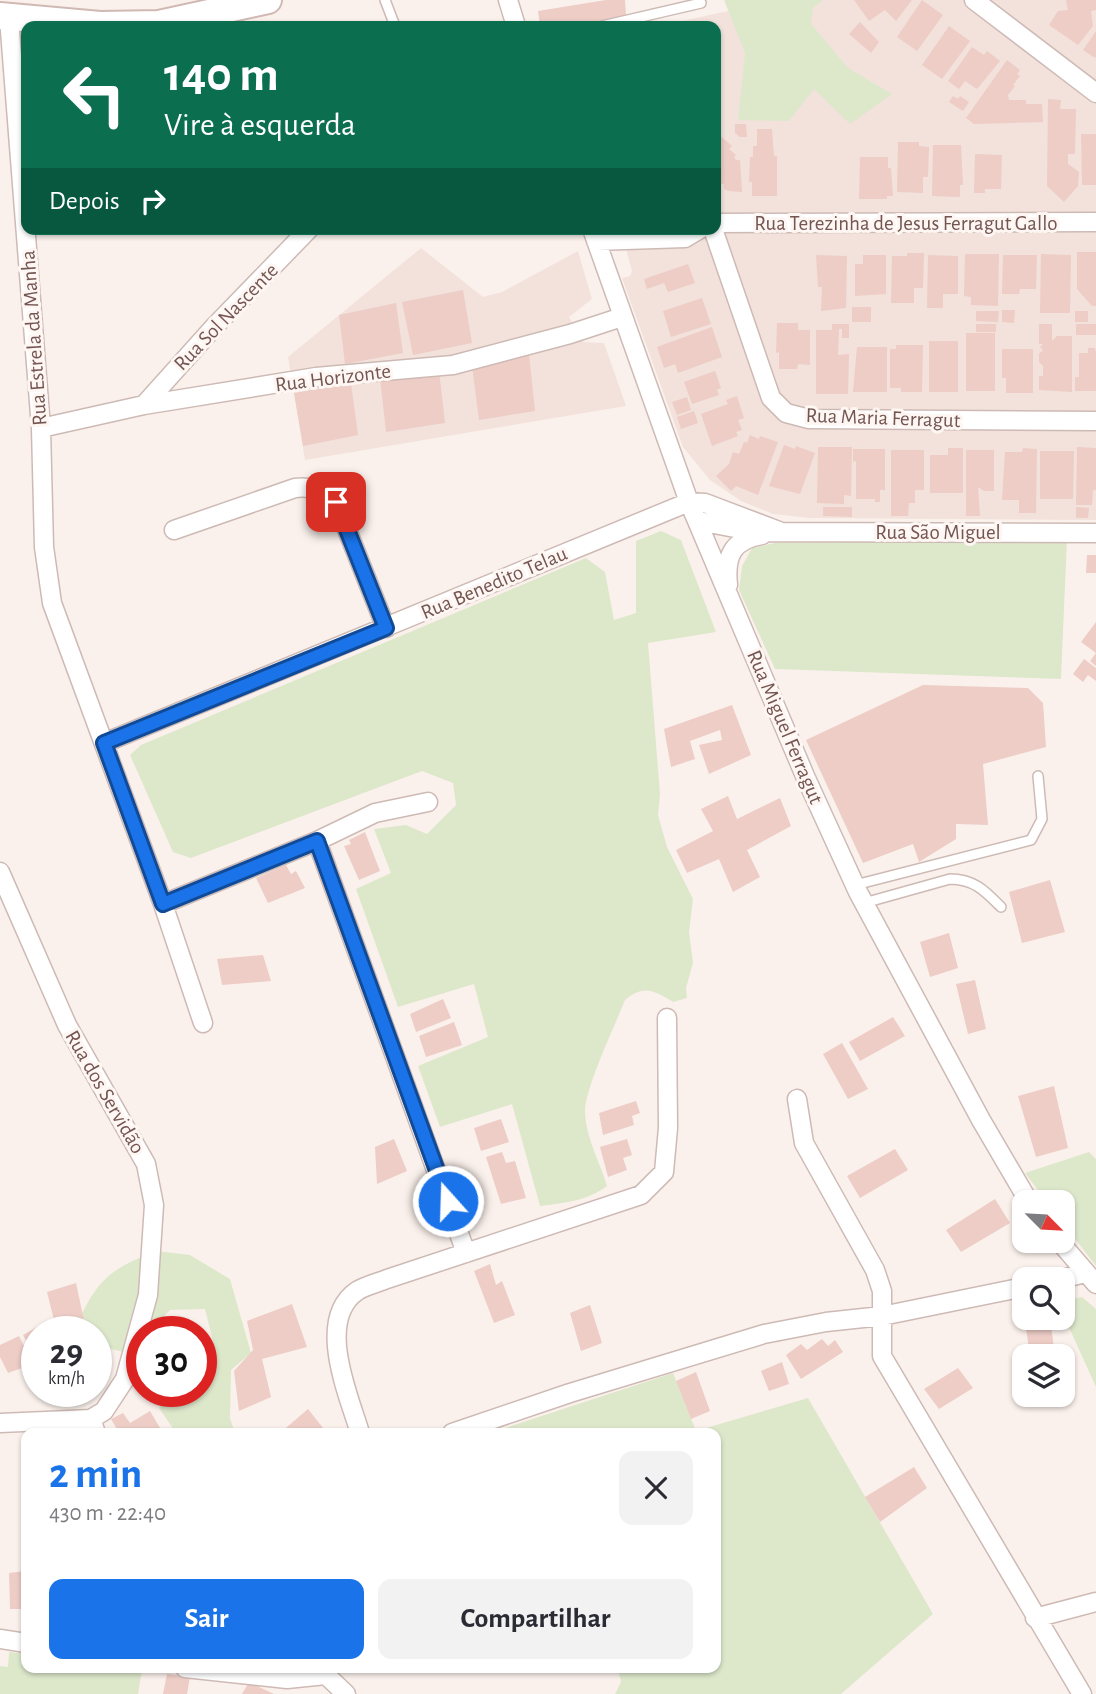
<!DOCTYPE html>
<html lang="pt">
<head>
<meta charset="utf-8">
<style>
	body { margin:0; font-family:"Alegreya Sans",sans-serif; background:#f2f2f3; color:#2b2b33; height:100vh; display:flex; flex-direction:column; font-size:26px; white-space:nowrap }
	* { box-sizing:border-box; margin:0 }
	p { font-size:23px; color:#7c7c81 }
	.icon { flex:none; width:38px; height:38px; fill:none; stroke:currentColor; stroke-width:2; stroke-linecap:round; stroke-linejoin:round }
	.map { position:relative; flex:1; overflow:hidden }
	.drawer { position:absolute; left:21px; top:1428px; width:700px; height:245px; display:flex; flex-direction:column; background:#fff; border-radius:14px; box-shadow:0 2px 5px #0004 }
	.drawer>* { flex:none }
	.guide { position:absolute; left:21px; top:21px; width:700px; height:214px; border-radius:14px; box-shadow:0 2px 5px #0004; background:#0b6e4f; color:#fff; overflow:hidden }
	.needle { width:46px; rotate:114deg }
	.controls { position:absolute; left:1012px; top:1190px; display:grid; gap:14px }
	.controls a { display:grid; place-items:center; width:63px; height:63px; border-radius:14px; background:#fff; box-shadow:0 2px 5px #0004; font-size:35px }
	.speed { position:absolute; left:21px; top:1316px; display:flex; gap:14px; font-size:35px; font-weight:700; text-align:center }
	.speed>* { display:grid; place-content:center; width:91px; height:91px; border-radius:50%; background:#fff; box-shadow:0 2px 5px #0004; line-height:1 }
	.speed small { font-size:18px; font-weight:400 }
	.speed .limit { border:10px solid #d22; background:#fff; color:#111 }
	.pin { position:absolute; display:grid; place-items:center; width:60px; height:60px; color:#fff; margin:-30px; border-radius:14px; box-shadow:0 4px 10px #0006 }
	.me { position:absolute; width:77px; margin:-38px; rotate:340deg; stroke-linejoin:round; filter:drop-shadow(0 0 5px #0008) }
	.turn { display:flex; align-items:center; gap:24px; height:147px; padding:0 28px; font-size:32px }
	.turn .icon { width:91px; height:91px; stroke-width:2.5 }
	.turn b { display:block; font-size:49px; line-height:60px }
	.then { display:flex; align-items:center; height:66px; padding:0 28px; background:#0003; gap:14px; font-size:26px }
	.round { display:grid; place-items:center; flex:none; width:74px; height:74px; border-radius:14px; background:#f2f2f3 }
	.head { display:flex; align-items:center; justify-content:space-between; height:119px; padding:0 28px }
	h1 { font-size:42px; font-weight:700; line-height:52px; color:#1a73e8 }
	.primary-button { display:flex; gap:14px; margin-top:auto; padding:14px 28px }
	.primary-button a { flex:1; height:80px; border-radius:14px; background:#1a73e8; color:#fff; font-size:28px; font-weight:700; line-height:80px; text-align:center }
	.primary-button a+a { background:#f2f2f3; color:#2b2b33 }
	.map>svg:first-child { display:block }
	.residential { fill:#f2e2db }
	.green { fill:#dde8cb }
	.building { fill:#edcdc6 }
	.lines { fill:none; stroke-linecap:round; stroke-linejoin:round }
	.lane-casing { stroke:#cebab5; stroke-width:12 }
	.street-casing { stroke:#cebab5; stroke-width:21 }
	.secondary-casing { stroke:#d1b9b3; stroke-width:30 }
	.lane { stroke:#fff; stroke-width:9 }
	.street { stroke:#fff; stroke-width:18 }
	.secondary { stroke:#fff; stroke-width:26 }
	.route-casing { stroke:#114b97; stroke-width:18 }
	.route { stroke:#1a73e8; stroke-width:12 }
	.labels { text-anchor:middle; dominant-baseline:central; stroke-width:6; stroke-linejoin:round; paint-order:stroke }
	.street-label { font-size:21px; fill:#745551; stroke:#fdf6f2 }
</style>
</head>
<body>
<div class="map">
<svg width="1096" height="1694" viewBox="0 0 1096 1694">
	<rect width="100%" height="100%" fill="#fbf1ec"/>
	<path class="residential" d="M777,0h319v520l-287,-2 -36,-4 -32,-13 -31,-21 -27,-33 -61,-169 8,-2 2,-5 -5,-18 -1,-24h90v-203h-56z
		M421,248l62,49 19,-5 76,-41 14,48 -23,18 14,25 21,1 22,63 -321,54 -17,-103z"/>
	<path class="green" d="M724,0h99l-10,8 -2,16 37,44 44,26 -42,30 -36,-35 -25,32 -51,-1 7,-67z
		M661,531l20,9 35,92 -68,11 12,151 -2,21 9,32 26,52 -4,33 4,31 -7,25 1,10 -14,4c-19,-11 -28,-18 -48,-2 -9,23 -41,90 -40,113 1,25 15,49 22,73 -20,15 -43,17 -67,20l-28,-102 -72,23 -22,-61 70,-29 -14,-53 -76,23 -42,-118 35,-16 -17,-44 32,-4 21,9 29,-29 -3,-22 -31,-12 -231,87 -18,-6 -43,-97 11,-10 445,-187 19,14 9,48 22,-7v-72z
		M1067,539l-6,140 -286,-10 -36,-79 3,-24 10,-18 23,-5z
		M1089,1152l7,7v107l-34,-44v-20h-15l-22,-29z
		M157,1251l33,4 40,24 21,74 -20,17 -1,48 5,15h-59l-17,-25 13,-17h29v-24l12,-26 -8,-32 -35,1 -21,22h-7l-15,21 -31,-8v-13h-23c23,-49 32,-62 84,-81z
		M1082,1297l14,12v78l-34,-75v-11z
		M673,1373l23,58 112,-33 125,216 -92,80h-226l6,-12 -3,-14h98v-235h-226z
		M9,1652l17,2v14l116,2 -4,24h-138v-28l8,1z"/>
	<path class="building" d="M606,0h19l1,16 -54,10h-32l-2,-15z
		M854,0h58l-16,21 -11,-11 -16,11z
		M922,0l21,15 -26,36 -20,-14z
		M1066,0h30v10l-5,1 2,15 -15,19 -29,-20 9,-14 10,-1z
		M860,22l19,20 -8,11 -22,-19z
		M949,26l21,15 -28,38 -20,-14z
		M1096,31v25l-1,2 -12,-8z
		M972,47l12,8 3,-4 13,10 -23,28 -12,-8 -6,8 -11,-8z
		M1007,60l13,10 -3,4 3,2 -7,9 2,1 -7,9 1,5h17v4h16l1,18 -69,2 -8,-6z
		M953,96l5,3 2,-3 9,6 -6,9 -14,-9z
		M1048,99l13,1 -1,9h16l-1,45h-7v10l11,8 -1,14 -14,16 -17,-16z
		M735,124h11l1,13h-7l-5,-4z
		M757,129h15l2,27h3v40h-25v-14h-3l1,-25h3v-11h4z
		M717,133l15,13 -3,3 7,6 -2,2 2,3h4l2,32 -14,-1 -4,-2v-5l-8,-1z
		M1081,134h15v51h-14z
		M898,142h21v4l10,1 -1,30h-5v16l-26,-1z
		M933,145h28l2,40h-3v12l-28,-1z
		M975,154l27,1 -1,34h-16v4h-11z
		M860,157h28v11h3l2,28h-6v3h-28z
		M1077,252h19v54h-4l-15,-17z
		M907,253h17l-1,35h-9v15h-23l1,-47h15z
		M965,254h34l-1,52 -27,-1v-8l-7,-1z
		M1041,254l30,1 -1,58h-30z
		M816,255l31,1 -1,52 -25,3 1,-24h-4z
		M863,255h23v39l-31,2v-32h8z
		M928,255l30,1v38h-15v14h-16z
		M1003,255h34l-1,34h-16l-1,5h-17z
		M688,264l7,19 -27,9 -4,-9 -17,6 -3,-10z
		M463,290l9,53 -59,12 -11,-53z
		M702,298l9,26 -40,13 -8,-26z
		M396,303l7,50 -58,11 -6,-49z
		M852,307h19v15h-19z
		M1002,310h13l-1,13 -12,-1z
		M976,311h23l-1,11 -22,-1z
		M1075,311h13v11h-13z
		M777,323h21v7h12v35l-12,-1 -1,5h-18v-17l-3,1z
		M832,324h17v14h-7v-9h-3l-1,26 11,-1 -1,40h-32v-64h16z
		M976,324h20v8h-20z
		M1039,324h13v17l5,-5h15v56l-33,-2v-14h4v-10l-4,-4v-8l4,-4 -3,-3 3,-3h-4z
		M1076,324h20v11h-20z
		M712,327l10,30 -44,16 -3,-9 -11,4 -7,-21z
		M966,333h29v58h-29z
		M929,341h29v51h-29z
		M896,345h27l-1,47h-21v-4h-11v-39h6z
		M857,347h30v45h-34z
		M1088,348h7l1,5v38h-21v-14h4v-24h9z
		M1002,349h31v44h-27v-15h-4z
		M529,354l6,57 -56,9 -7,-54z
		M439,370l6,53 -59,9 -6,-54z
		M715,371l6,17 -4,2 2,5 -27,9 -8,-22z
		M351,383l7,52 -55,11 -9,-53z
		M737,396l7,22 -6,2 4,10 -6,2 2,4 -26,10 -11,-32 27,-10 -2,-4z
		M687,397l4,13 -14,5 -5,-13z
		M694,411l4,12 -17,6 -4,-12z
		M750,435l9,4 1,-3 18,6 -20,53 -22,-9 -5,5 -15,-15 13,-12 4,-12 6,2 5,-12 3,1z
		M784,445l11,4 1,-3 19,7 -15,41 -31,-8z
		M818,447h34l-1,49 -7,-1v9l-27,-1z
		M1077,447l19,1v42h-3l-1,15h-16z
		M948,448h15v45h-33v-38h18z
		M1023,448l14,1 -1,64h-17v-13h-17l3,-48h17z
		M853,449h32v41h-5v12h-5v-3h-19v-38l-3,1z
		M891,450h33v40h-9v13h-6l-1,13h-17z
		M966,450h28v41h-10l-6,-4 2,29h-14z
		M1040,451h34l-1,48h-33z
		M823,507h29v10l-29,-1z
		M1076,507l13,1 -1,10h-12z
		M1087,555h9v18h-10z
		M1096,622v44l-6,-5 6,-8 -15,-11z
		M1084,659l12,9v13l-8,-6 -5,7 -10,-8z
		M923,685l105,3 15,15 3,44 -63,17 5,61 -32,-1v15l-37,23 -6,-18 -50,19 -57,-123z
		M732,705l19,50 -42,19 -10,-29 23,-5 -2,-10 -30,11 5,18 -24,8 -7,-38z
		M728,796l9,23 43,-21 11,28 -44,24 13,27 -27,15 -14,-33 -32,14 -11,-23 37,-19 -12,-22z
		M365,832l15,39 -21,9 -15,-34 7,-2 -2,-4z
		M286,865l5,9 5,-3 9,17 -37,15 -12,-25z
		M1050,880l15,52 -43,11 -13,-51z
		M949,933l9,35 -28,9 -10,-35z
		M263,955l8,26 -49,4 -5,-26z
		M975,980l11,49 -18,5 -12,-50z
		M443,999l8,19 -35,14 -6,-18z
		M893,1017l12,19 -45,25 -11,-19z
		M454,1022l8,23 -36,12 -7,-21z
		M842,1043l26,46 -20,10 -25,-45z
		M1054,1086l14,62 -32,9 -18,-61z
		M636,1101l4,12 -8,3 2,9 -31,10 -4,-22z
		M501,1119l8,23 -28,9 -7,-23z
		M394,1139l13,32 -30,13 -2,-37z
		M627,1139l5,16 -9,3 4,12 -19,7 -8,-30z
		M895,1149l13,21 -48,28 -13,-22z
		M502,1152l4,11 9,-2 11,37 -25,6 -15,-47z
		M995,1199l15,24 -49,29 -15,-22z
		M490,1264l6,21 6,-4 13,34 -21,8 -20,-52z
		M76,1283l9,42 -28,7 -10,-40z
		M292,1304l15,43 -45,12 9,38 -32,14 -5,-40 19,-21 -6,-29z
		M590,1305l12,38 -21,8 -11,-38z
		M1050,1318l5,38h-25l-5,-35z
		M44,1323l5,9h-12v28l-14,-25z
		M19,1336l14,28 -25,9 -8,-16v-12z
		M822,1339l6,7 7,-6 8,12 -42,27 -15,-24 15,-11 6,6z
		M782,1362l7,22 -20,7 -8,-20z
		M958,1368l15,20 -34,21 -15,-20z
		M696,1372l14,39 -19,8 -15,-38z
		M308,1409l19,24h-47z
		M150,1411l13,22h-48l3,-2 -7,-12 12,-6 7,10z
		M914,1467l13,21 -47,34 -15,-25z
		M26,1571v38h-16l-1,-36z
		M167,1674l23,3 -3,17h-24z
		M249,1682l25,12h-32z"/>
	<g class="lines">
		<g class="lane-casing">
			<path id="lane" d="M385,0l10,26
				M602,26l99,-23
				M855,885l176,-45 11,-21 -4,-43
				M864,903l86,-24c24,0 35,12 51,28"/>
		</g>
		<g class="street-casing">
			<path id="street" d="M508,0l8,26
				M974,0l122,93
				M9,18l32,410 3,119 8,56 111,301 40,119
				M716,223l380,-1
				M592,229l97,273 116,274 53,116 123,228 48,82
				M713,229l58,169 15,15 23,6 287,2
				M596,241l89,-3 15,-9
				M144,405l70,-78 95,-98
				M41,428l103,-23 172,-28 137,-12 117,-31 52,-17
				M698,521l58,11 340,1
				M174,530l121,-42c17,-2 28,2 41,14l50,126
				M728,585c-3,-29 4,-45 34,-50
				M104,743l585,-241 16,1 74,28
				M317,841l149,412
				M0,872l67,153 79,139 8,41 -6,90 -23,84 -21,32 -13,8 5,14
				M163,904l154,-63 58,-28 53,-11
				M797,1099l7,44 71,127 7,21v65l200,338
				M1059,1241l37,43
				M1061,1279l24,-6
				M0,1423l91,-4
				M360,1433c-11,-37 -45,-113 -3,-142 8,-5 20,-8 30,-12l254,-84 23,-23 4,-44 -1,-110
				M452,1433l118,-40 194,-59 62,-12 56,-6 142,-29
				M1035,1618l61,-16
				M0,1639l26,4
				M185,1668l102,11 39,-4 20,19"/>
		</g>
		<g class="secondary-casing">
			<path id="secondary" d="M0,16l100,9 59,-1 109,-24"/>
		</g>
		<use href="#lane" class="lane"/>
		<use href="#street" class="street"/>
		<use href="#secondary" class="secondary"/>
	</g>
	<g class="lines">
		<g class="route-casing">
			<path id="route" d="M336,502l50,126 -282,115 59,161 154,-63 131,360"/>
		</g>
		<use href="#route" class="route"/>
	</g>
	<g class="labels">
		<g class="street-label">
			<text x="906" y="223">Rua Terezinha de Jesus Ferragut Gallo</text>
			<text transform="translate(226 317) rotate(-46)">Rua Sol Nascente</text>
			<text transform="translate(34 338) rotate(-94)">Rua Estrela da Manha</text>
			<text transform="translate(333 378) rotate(-7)">Rua Horizonte</text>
			<text transform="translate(883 418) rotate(2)">Rua Maria Ferragut</text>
			<text x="938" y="532">Rua São Miguel</text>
			<text transform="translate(494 583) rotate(-23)">Rua Benedito Telau</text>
			<text transform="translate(785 727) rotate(67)">Rua Miguel Ferragut</text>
			<text transform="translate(105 1092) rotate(60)">Rua dos Servidão</text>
		</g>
	</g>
</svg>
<div class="controls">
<a><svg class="needle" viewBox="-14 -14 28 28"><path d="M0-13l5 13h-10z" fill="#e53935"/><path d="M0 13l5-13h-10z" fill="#7c7c81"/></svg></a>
<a><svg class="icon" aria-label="search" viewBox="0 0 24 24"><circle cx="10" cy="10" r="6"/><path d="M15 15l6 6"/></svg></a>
<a><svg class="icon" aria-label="layers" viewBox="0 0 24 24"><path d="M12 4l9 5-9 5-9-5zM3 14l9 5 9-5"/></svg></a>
</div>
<div class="speed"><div>29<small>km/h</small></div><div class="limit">30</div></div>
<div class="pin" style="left:336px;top:502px;background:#d93025"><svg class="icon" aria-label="arrive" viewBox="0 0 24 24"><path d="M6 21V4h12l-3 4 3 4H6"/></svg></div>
<svg class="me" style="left:448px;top:1201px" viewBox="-20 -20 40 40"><circle r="17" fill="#1a73e8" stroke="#fff" stroke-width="3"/><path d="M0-11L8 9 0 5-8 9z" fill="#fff"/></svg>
<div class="guide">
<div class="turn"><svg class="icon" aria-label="left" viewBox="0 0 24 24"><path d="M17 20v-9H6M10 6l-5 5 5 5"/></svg><div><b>140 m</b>Vire à esquerda</div></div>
<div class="then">Depois<svg class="icon" aria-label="right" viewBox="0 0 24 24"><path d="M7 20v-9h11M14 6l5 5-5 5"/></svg></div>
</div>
<section class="drawer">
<div class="head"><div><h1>2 min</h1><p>430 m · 22:40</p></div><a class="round"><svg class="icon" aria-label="close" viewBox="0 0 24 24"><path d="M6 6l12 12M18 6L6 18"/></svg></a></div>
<div class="primary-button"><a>Sair</a><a>Compartilhar</a></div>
</section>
</div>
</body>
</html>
